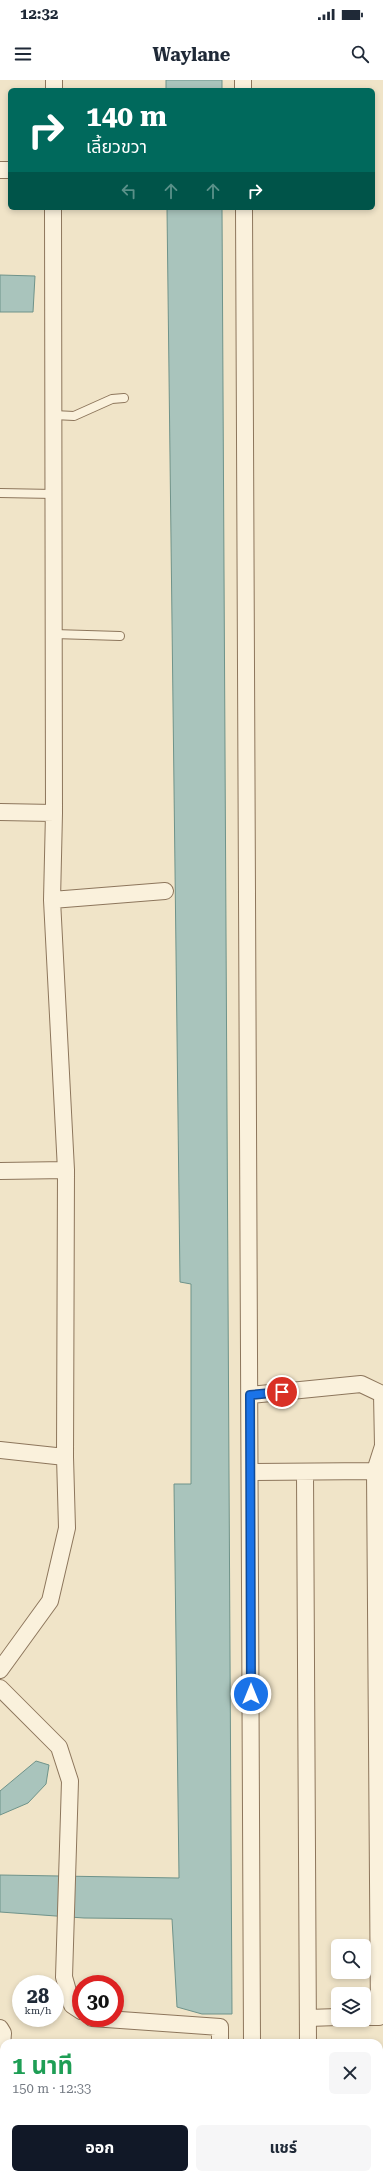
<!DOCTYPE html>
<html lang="th">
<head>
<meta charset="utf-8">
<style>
	body { margin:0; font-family:"Roboto Serif","Noto Sans Thai",serif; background:#f6f6f7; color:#1f2937; height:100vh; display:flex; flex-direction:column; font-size:15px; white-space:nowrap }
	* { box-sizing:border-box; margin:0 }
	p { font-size:13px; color:#747a83 }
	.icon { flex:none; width:22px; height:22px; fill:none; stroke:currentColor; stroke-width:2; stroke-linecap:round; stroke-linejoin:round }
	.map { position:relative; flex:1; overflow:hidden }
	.side { position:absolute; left:0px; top:1959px; width:383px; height:140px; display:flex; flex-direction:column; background:#fff; border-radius:12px 12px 0 0; box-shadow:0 2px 6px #0003 }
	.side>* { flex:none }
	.hud { position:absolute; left:8px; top:8px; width:367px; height:122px; border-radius:6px; box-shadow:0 2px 6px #0003; background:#00695c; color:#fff; overflow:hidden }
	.controls { position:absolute; left:331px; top:1859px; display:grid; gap:8px }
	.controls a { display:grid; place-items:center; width:40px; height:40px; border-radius:6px; background:#fff; box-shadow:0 2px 6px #0003; font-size:20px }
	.speed { position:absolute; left:12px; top:1895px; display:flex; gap:8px; font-size:20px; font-weight:700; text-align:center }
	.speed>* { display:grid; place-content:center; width:52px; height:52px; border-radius:50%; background:#fff; box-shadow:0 2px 6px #0003; line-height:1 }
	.speed small { font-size:10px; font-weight:400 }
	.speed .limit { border:6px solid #d22; background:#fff; color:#111 }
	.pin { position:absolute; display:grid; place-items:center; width:34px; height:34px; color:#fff; margin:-17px; border:2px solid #fff; border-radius:50%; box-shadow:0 1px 4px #0007 }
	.me { position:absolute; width:44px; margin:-22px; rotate:0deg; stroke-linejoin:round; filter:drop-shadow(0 0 3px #0008) }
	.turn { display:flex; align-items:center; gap:14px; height:84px; padding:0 12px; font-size:18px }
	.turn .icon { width:52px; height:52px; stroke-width:2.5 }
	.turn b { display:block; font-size:28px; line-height:34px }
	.lanes { display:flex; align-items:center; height:38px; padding:0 12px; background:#0003; justify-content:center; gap:20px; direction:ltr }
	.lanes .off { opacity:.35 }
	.round { display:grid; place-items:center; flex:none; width:42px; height:42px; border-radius:6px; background:#f6f6f7 }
	.head { display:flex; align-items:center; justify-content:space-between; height:68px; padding:0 12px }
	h1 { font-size:24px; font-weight:700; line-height:30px; color:#1e9e55 }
	.button { display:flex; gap:8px; margin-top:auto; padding:8px 12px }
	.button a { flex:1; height:46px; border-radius:6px; background:#111827; color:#fff; font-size:16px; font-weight:700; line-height:46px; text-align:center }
	.button a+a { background:#f6f6f7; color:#1f2937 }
	.status { display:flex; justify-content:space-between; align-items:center; height:28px; padding:0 20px; background:#fff; direction:ltr }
	.status svg { height:11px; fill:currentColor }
	header { display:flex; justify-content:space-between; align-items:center; height:52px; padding:0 12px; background:#fff; font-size:18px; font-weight:700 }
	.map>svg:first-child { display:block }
	.water { fill:#a9c4bc; stroke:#6f938a }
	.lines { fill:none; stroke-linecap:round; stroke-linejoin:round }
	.canal { stroke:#a9c4bc; stroke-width:15 }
	.service-casing { stroke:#8d765c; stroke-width:10 }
	.minor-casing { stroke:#8d765c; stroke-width:18 }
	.service { stroke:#faf1dc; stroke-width:8 }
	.minor { stroke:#faf1dc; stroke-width:16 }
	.route-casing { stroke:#114b97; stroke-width:10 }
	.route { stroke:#1a73e8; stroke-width:7 }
</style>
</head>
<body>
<div class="status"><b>12:32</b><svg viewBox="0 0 49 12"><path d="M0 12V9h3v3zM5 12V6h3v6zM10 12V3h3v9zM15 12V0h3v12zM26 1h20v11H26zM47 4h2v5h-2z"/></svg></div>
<header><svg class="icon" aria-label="menu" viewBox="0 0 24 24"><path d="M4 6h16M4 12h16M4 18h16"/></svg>Waylane<svg class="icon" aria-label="search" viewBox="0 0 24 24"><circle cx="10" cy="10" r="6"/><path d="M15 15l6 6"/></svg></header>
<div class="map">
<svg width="383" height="2099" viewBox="0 0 383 2099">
	<rect width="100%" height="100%" fill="#f0e4c8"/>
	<path class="water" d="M166,0h56v10h-56z
		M167,128h55l10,1806h-30l-25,-7 -5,-88 -88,-1 -84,-6v-37l179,3 -5,-394h17v-200l-11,-2z
		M0,195l35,1 -2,36h-33z
		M36,1681l13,4 -3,19 -18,19 -28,12v-24z"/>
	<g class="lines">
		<path class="canal" d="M215,2095v4"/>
		<g class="service-casing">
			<path id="service" d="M54,335l20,1 38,-17 12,-1
				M0,413l54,1
				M54,554l66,2"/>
		</g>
		<g class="minor-casing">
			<path id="minor" d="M243,0v10
				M54,10v-10
				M0,90h10
				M244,128l8,1835
				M0,732l54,1
				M52,820l113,-9
				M0,1091l66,-1
				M250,1315l111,-11 21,10 1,52 -8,25 -124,1
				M0,1370l65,7
				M305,1393l3,570
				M0,1590l50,-69 17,-73 -2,-71 1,-287 -14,-270 2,-87 -1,-605
				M0,1608l59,59 11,34 -6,196 8,28 9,6
				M364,1937h15l-4,-546
				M92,1938l128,9v16
				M308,1938l30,-1
				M0,1948l3,5 -3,38
				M231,2095l1,4
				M345,2095v4"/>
		</g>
		<use href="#service" class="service"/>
		<use href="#minor" class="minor"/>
	</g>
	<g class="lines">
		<g class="route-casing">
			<path id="route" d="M251,1614l-1,-299 32,-3"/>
		</g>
		<use href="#route" class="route"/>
	</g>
</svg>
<div class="controls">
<a><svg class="icon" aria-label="search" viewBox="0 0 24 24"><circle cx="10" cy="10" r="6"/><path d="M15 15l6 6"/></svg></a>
<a><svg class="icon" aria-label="layers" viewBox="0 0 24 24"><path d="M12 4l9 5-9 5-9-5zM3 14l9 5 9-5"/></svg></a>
</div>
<div class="speed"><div>28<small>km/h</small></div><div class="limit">30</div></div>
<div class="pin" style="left:282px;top:1312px;background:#d93025"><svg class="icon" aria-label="arrive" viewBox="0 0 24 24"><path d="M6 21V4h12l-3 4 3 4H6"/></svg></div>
<svg class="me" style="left:251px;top:1614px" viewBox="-20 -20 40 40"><circle r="17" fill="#1a73e8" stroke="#fff" stroke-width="3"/><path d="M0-11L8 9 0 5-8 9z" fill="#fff"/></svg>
<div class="hud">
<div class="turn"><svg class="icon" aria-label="right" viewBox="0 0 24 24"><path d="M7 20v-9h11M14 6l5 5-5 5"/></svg><div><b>140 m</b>เลี้ยวขวา</div></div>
<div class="lanes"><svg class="icon off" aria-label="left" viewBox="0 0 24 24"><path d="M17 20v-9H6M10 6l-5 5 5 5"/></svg><svg class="icon off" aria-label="ahead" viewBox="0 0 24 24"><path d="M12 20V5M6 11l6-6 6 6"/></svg><svg class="icon off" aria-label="ahead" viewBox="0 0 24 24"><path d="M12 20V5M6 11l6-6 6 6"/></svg><svg class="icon" aria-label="right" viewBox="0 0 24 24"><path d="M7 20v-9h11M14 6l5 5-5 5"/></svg></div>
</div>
<section class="side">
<div class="head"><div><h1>1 นาที</h1><p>150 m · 12:33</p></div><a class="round"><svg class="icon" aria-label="close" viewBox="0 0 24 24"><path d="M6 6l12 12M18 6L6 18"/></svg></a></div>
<div class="button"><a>ออก</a><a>แชร์</a></div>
</section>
</div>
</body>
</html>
